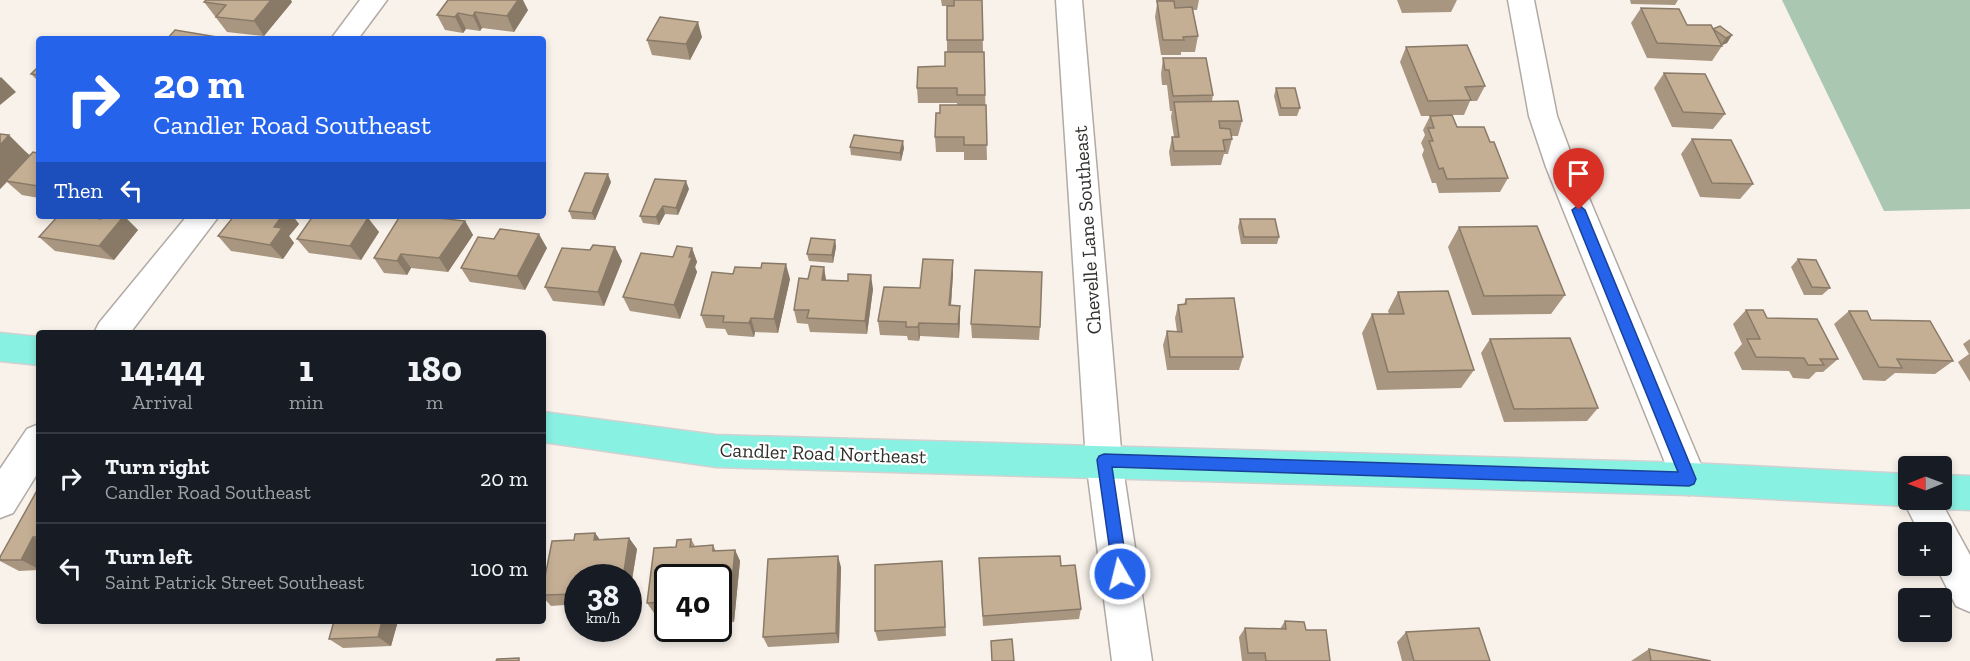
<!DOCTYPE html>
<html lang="en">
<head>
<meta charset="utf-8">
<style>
	body { margin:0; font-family:"Zilla Slab",serif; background:#20242c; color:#f1f3f6; height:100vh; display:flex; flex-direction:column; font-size:22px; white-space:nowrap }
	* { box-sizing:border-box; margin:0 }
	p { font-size:20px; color:#9ea1a6 }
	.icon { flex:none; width:33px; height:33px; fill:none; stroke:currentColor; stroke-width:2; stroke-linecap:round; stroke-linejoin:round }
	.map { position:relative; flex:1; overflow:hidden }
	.sheet { position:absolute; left:36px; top:330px; width:510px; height:294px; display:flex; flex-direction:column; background:#171b24; border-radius:6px; box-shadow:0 3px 9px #0003 }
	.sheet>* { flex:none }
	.guide { position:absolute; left:36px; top:36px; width:510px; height:183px; border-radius:6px; box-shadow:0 3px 9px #0003; background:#2563eb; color:#fff; overflow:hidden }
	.needle { width:39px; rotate:269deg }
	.buttons { position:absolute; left:1898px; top:456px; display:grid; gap:12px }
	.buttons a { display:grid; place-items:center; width:54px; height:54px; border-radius:6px; background:#171b24; box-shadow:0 3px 9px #0003; font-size:30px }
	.speed { position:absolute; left:564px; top:564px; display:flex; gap:12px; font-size:30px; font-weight:700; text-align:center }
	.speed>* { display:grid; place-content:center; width:78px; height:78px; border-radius:50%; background:#171b24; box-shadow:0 3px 9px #0003; line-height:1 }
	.speed small { font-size:15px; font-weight:400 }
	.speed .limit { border:3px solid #111; border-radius:9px; background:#fff; color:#111 }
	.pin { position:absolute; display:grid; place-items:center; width:51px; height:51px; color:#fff; margin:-62px -26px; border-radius:50% 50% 50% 0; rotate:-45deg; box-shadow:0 0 6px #0007 }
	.pin .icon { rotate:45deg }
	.me { position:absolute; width:66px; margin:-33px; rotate:352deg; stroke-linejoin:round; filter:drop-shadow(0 0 4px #0008) }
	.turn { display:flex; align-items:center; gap:21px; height:126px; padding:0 18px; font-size:27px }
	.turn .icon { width:78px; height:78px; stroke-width:2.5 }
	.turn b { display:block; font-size:42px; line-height:51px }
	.then { display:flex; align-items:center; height:57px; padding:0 18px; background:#0003; gap:12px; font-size:22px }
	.eta { display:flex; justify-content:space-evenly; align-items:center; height:102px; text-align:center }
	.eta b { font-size:36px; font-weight:800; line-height:42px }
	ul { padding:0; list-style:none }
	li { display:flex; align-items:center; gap:18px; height:90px; padding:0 18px; border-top:2px solid #363941 }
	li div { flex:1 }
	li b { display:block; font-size:22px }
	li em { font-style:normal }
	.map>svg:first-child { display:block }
	.forest { fill:#aac7b2 }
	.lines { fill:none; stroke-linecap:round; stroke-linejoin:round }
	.minor-casing { stroke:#b1aaa4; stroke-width:3 }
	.major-casing { stroke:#d2d1d1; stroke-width:3 }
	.minor { fill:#fff; fill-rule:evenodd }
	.major { fill:#89f1e2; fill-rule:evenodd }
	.wall { fill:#a99680 }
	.shaded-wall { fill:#897a68 }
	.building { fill:#c4af95; stroke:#897a68; stroke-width:1.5 }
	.route { fill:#2563eb; stroke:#184099; stroke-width:1.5 }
	.labels { text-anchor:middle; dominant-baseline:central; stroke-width:4.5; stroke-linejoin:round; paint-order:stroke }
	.street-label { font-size:20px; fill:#32302d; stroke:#fff }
</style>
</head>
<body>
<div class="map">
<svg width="1970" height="661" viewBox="0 0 1970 661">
	<rect width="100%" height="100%" fill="#f9f2eb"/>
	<path class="forest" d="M1782,0h188v209l-86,2z"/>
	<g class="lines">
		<g class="minor-casing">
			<path id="minor" d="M360,0h27l-29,39h-27z
				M1056,0h26l40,461 30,200h-40l-26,-200z
				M1508,0h26l23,116 19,51 131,312 -5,11 -13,5 -13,-5 -130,-323 -17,-51z
				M187,216h32l-89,117h-36l5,-10z
				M39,424v47l-26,42 -13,5v-49l27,-40z
				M1908,488v12h32l30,55v57l-14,-6 -20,-40h5v-34h-22l-16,-32z"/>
		</g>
		<g class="major-casing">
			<path id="major" d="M0,333l39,4v28l-39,-4z
				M543,412l173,23 973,28 219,11v26h14l-14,6 -219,-11 -973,-28 -173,-25z
				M1941,475l29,1v34l-29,-1 -13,-5 -2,-4h15z"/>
		</g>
		<use href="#minor" class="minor"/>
		<use href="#major" class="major"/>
	</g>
	<path class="wall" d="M448,0l80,10 -14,22 -32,-4 -2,3 -14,-2 -3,4 -18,-3 -8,-15z
		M941,0h41l1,52h1l3,108h-23v-8h-28l-1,-15 5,-24 17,-8v-2h-39l-1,-15 28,-22 2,-14v-46h-5z
		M1156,0h43l-2,10h-4l5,26 -3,16h-14v3h-20l-6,-38 2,-13z
		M1397,0h60l-6,12 -49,1z
		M1630,0h48l-3,5 -44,-1z
		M204,2h88l-28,34 -37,-4z
		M1641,8l46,17 26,4 19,6 -5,8 -5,2v1l-10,15 -65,-3 -16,-35z
		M702,37l-12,23 -38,-5 -5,-15z
		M1406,47l79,39 -8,15h-7l-6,14h-17l10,12 33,15 18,36 -8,14 -61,1 -3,-10h-4l-10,-28 2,-5 -3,-7 4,-8 -2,-5 7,-14h-9l-21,-54z
		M1163,58l50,37 -1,6 30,20 -4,15h-7l1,3 -4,15h-4l-3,11 -50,1 -2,-14 3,-15h2l-3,-20 1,-6h-2l-3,-26h-5l-1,-11z
		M39,66v16l-8,-8z
		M1664,73l61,41 -12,15 -41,-2 -18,-39z
		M1276,88l24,20 -3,8h-18l-5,-20z
		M0,134l30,21 7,-2 2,-2v47l-17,-3 -15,-13 -7,7z
		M1692,139l61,45 -13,15 -40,-2 -19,-43z
		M850,147l54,1 -3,13 -50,-6z
		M611,182l-16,38 -23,-1 -3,-8z
		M689,189l-11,26 -13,-1 -6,11 -16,-2 -3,-7z
		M124,216l14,14 -24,30 -59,-9 -16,-14z
		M234,216h64l-3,3 4,5 -10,12 5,7 -11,16 -52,-8 -13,-15z
		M368,218l11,14 -18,28 -52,-7 -12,-14z
		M1240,219l39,18 -2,7h-36l-3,-17z
		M465,221l8,14 -25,37 -37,-4 -4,7 -23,-2 -10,-15z
		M1459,227l106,68 -14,19 -79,1 -24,-68z
		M494,239l53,9 -22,42 -55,-8 -9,-14z
		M835,240l1,7 -3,16 -24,-2 -2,-7z
		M615,247l7,14 -18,45 -51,-5 -8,-14 45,-37z
		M692,248l5,14 -2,5 2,5 -17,47 -50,-8 -7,-14 50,-40z
		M1798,259l32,29 -8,7h-18l-13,-28z
		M824,267l2,13 47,9 -6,45 -57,-2 -2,-8 -11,-1 -3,-13 14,-31z
		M953,274l-2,31 9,1v13l-1,19 -39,-2 -1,5 -11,-1 -1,-4 -27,-1 -2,-14 42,-33z
		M790,279l-12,54 -23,-1 -1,5 -26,-2 -3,-6 -19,-1 -5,-13z
		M1398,292l76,78 -13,18 -84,2 -15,-57 10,-19h17l-1,-3z
		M1186,299l57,58 -4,13h-72l-4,-25 4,-14 10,1 -2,-14 3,-13 6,-1z
		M1746,310l21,8 71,41 -15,13h-7l-7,7 -16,-1 -4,-7 -47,-1 -8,-17 8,-9 -9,-20z
		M1849,311l22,9 82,41 -18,13 -40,-1 -10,8 -22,-1 -29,-56z
		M971,324l69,3 -1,13 -67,-2z
		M1490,339l108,69 -11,13 -83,1 -23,-69z
		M1970,339v43l-12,-20 11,-8 -6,-10z
		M39,487v83l-20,1 -19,-10v-4z
		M595,533l5,7 29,-2 8,11 -9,55v-26h-50v26l-27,2 -8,-9v-10l31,-47z
		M691,539l4,7 18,-1 3,6 19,-1 5,11 -6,61 -16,1v-45h-50v34l-14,1 -7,-10 7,-55 22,-1 1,-7z
		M979,558l82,8 20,43 -2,10 -96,7z
		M942,561l4,75 -68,5 -3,-10z
		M841,567l-2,76 -71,4 -5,-10z
		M53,621h30l-2,3h-21z
		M334,621h64l-7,25 -48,2 -14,-9z
		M1285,621l21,9 24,31h-88l-3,-24 6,-9 35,1z
		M714,628l-1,10 -24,1 -7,-10z
		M1406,632l84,29h-88l-5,-19z
		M1649,649l62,12h-80z"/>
	<path class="shaded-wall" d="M271,0h20l1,2 -28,34 -10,-15z
		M518,0h5l5,10 -14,22 -7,-16z
		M475,12l7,16 -2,3 -7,-15z
		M458,13l8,16 -3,4 -8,-16z
		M698,22l4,15 -12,23 -4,-16z
		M1732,35l-5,8 -7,3 6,-8z
		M1,77l15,15 -16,13v-27z
		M9,135l21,21 -30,33v-44z
		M903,141l1,7 -3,13 -1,-8z
		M608,174l3,8 -16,38 -3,-7z
		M686,181l3,8 -11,26 -2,-7z
		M663,206l2,8 -6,11 -3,-8z
		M79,216h27l-12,14z
		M124,216l14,14 -24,30 -15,-14z
		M282,216h16l-3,3 4,5 -10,12 5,7 -11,16 -13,-14 4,-18z
		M368,218l11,14 -18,28 -11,-14z
		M465,221l8,14 -25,37 -9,-14z
		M539,234l8,14 -22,42 -8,-14z
		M835,240l1,7 -3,16 -1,-8z
		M615,247l7,14 -18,45 -6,-14z
		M692,248l5,14 -2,5 2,5 -17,47 -6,-14z
		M401,254l10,14 -4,7 -10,-14z
		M953,260v14l-3,45 -1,-14z
		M786,264l4,15 -12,54 -4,-14z
		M824,267l2,14 -4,-1z
		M871,275l2,14 -6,45 -2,-13z
		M960,306v13l-1,19 -1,-14z
		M751,318l4,14 -1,5 -5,-14z
		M919,323l1,13 -1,5 -1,-14z
		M595,533l8,11 -9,-4z
		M33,537l6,4v28l-18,-9z
		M629,538l8,11 -9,55v-26h-5z
		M735,550l5,11 -6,61 -5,-10z
		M838,556l3,11 -2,76 -3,-10z
		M382,621h16l-7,25 -13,-9z
		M708,628h6l-1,10z"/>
	<path class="building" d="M206,0h65l-17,21 -38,-4 10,-12 -22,-3z
		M448,0h70l-11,16 -32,-4 -2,4 -15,-3 -3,4 -18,-2z
		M954,0h28l1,40h-36v-34h7z
		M1157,1h17l1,7 17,-1 6,29 -15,1 1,3h-21z
		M1641,8l38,1 8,16h24l11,21 -65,-3z
		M660,17l38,5 -12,22 -39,-4z
		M1720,26l12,9 -6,3 -13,-9z
		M175,30l54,9h-62z
		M1467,45l18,41 -20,1 6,13 -43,1 -22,-54z
		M945,52h39l1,43h-28v-7h-40l1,-21 27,-1z
		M1163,58h43l7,37 -40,1 -4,-26h-4z
		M39,66v9l-8,-1z
		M1664,73l41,1 20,40 -42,-2z
		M1276,88h19l5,20h-19z
		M1238,101l4,20h-23l1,7 10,1 2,10 -9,1 2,11h-51l-2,-14h7l-5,-35z
		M940,105h46l1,40h-23v-8h-29l1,-24h4z
		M1452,115l5,12h27l6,15h4l14,36 -61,1 -4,-11 -4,1 -10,-28h4l-5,-13h6l-4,-12z
		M0,134l9,1 -9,10z
		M854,135l49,6 -3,12 -50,-6z
		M1692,139l39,1 22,44 -41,-1z
		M39,151v33l-1,2 -32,-5 27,-29 4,1z
		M585,173l23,1 -16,39 -23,-2z
		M655,179l31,2 -10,27 -13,-2 -7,11 -16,-1z
		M58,216h22l21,3 2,-3h21l-25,30 -60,-9z
		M234,216h48l-8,11 8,1 -12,17 -52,-9z
		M313,216h41l14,2 -18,28 -53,-7z
		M400,216h21l44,5 -26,37 -38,-4 -4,7 -23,-3z
		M1240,219h35l4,18h-35z
		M1537,226l28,69 -81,1 -25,-69z
		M500,229l39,5 -22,42 -56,-8 17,-31 16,2z
		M811,238l24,2 -3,15 -25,-1z
		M593,245l22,2 -17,45 -53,-5 17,-39 28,2z
		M677,246l15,2 -3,9h3l-18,48 -51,-8 18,-44 32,4z
		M923,259l30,1 -4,45 11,1 -2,18 -39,-1 -1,4h-12v-5l-28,-1 6,-34 36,1z
		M1798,259l18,1 14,28 -18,-1z
		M762,263l24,1 -12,55 -23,-1 -2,5 -26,-1 1,-6 -23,-1 11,-43 21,2 2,-7 26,1z
		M811,266l13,1 -2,13 26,1v-7l23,1 -6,46 -58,-3 2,-8h-15l5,-32 9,1z
		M975,270l67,2 -2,55 -69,-3z
		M1448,291l26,79 -86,2 -16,-58h32l-6,-22z
		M1234,298l9,59h-73l-3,-26 15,1 -4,-27 8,-1v-5z
		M1746,310h17l4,8 50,1 21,40h-18l4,6h-16l-4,-7 -48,-1 -9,-18h13z
		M1849,311h18l4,9 59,1 23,40 -56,-2 5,9 -23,-1z
		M1570,338l28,70 -84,1 -24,-70z
		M39,487v50h-6l-12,23h-21v-3z
		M595,533l-1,7 35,-2 -6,40h-45v16l-35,1v-8l9,-46 22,-1 1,-6z
		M691,539l-1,8 23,-2v6l22,-1 -6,62 -11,1v-35h-50v24l-21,1 7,-55 22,-1 1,-7z
		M838,556l-2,77 -73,4 5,-78z
		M1060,556l1,10 14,-1 6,44 -98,7 -4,-58z
		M942,561l3,66 -70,4v-66z
		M334,621h48l-4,16 -49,2z
		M1285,621l19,1 2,8h20l4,31h-64l-1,-8h-17l-3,-25 41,1z
		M1479,628l11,33h-76l-8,-29z
		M1012,639l2,22h-22l-1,-20z
		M1649,649l62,12h-60z
		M519,658v3h-23l1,-2z"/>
	<path class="route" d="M1579,205l6,5 111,269 -2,5 -5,2 -577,-19 16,107 -3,6 -5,2 -6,-2 -17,-120 2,-4 5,-2 574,18 -106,-262z"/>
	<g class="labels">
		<g class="street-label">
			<text transform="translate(1087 230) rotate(-94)">Chevelle Lane Southeast</text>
			<text transform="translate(823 453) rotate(2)">Candler Road Northeast</text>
		</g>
	</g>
</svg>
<div class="buttons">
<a><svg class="needle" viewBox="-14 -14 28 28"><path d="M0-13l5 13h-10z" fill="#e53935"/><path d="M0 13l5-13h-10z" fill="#9ea1a6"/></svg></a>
<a>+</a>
<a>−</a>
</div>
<div class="speed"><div>38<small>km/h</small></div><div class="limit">40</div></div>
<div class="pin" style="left:1579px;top:210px;background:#d93025"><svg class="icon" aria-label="arrive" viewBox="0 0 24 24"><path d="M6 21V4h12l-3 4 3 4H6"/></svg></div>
<svg class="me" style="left:1120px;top:574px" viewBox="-20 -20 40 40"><circle r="17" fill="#2563eb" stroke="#fff" stroke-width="3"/><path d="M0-11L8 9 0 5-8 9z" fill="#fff"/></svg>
<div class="guide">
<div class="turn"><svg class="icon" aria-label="right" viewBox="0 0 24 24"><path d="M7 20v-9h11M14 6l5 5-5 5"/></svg><div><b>20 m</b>Candler Road Southeast</div></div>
<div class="then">Then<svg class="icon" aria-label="left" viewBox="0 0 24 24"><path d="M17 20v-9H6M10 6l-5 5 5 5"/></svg></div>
</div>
<section class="sheet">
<div class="eta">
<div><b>14:44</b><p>Arrival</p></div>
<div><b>1</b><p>min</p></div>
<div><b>180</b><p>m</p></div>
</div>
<ul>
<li><svg class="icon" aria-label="right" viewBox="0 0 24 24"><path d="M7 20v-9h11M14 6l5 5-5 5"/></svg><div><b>Turn right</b><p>Candler Road Southeast</p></div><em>20 m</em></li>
<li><svg class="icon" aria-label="left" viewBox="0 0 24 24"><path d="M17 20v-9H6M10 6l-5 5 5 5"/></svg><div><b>Turn left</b><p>Saint Patrick Street Southeast</p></div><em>100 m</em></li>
</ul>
</section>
</div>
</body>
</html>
